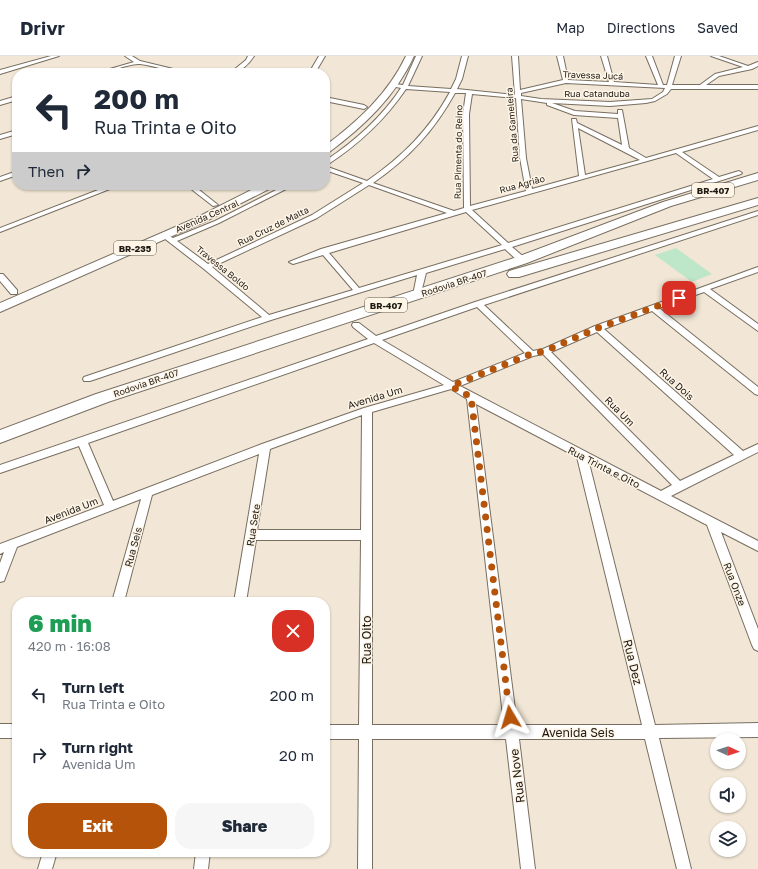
<!DOCTYPE html>
<html lang="en">
<head>
<meta charset="utf-8">
<style>
	body { margin:0; font-family:"Golos Text",sans-serif; background:#f6f6f7; color:#1f2937; height:100vh; display:flex; flex-direction:column; font-size:15px; white-space:nowrap }
	* { box-sizing:border-box; margin:0 }
	p { font-size:13px; color:#747a83 }
	.icon { flex:none; width:22px; height:22px; fill:none; stroke:currentColor; stroke-width:2; stroke-linecap:round; stroke-linejoin:round }
	.map { position:relative; flex:1; overflow:hidden }
	.details { position:absolute; left:12px; top:541px; width:318px; height:260px; display:flex; flex-direction:column; background:#fff; border-radius:16px; box-shadow:0 1px 3px #0004 }
	.details>* { flex:none }
	.top-card { position:absolute; left:12px; top:12px; width:318px; height:122px; border-radius:16px; box-shadow:0 1px 3px #0004; background:#fff; color:#1f2937; overflow:hidden }
	.needle { width:26px; rotate:93deg }
	.controls { position:absolute; left:710px; top:677px; display:grid; gap:8px }
	.controls a { display:grid; place-items:center; width:36px; height:36px; border-radius:50%; background:#fff; box-shadow:0 1px 3px #0004; font-size:20px }
	.pin { position:absolute; display:grid; place-items:center; width:34px; height:34px; color:#fff; margin:-17px; border-radius:8px; box-shadow:0 2px 6px #0006 }
	.me { position:absolute; width:44px; margin:-22px; rotate:353deg; stroke-linejoin:round; filter:drop-shadow(0 0 3px #0008) }
	.turn { display:flex; align-items:center; gap:14px; height:84px; padding:0 16px; font-size:18px }
	.turn .icon { width:52px; height:52px; stroke-width:2.5 }
	.turn b { display:block; font-size:28px; line-height:34px }
	.then { display:flex; align-items:center; height:38px; padding:0 16px; background:#0003; gap:8px; font-size:15px }
	.round { display:grid; place-items:center; flex:none; width:42px; height:42px; border-radius:16px; background:#f6f6f7 }
	.headline { display:flex; align-items:center; justify-content:space-between; height:68px; padding:0 16px }
	h1 { font-size:24px; font-weight:800; line-height:30px; color:#1e9e55 }
	.primary-button { display:flex; gap:8px; margin-top:auto; padding:8px 16px }
	.primary-button a { flex:1; height:46px; border-radius:16px; background:#b45309; color:#fff; font-size:16px; font-weight:800; line-height:46px; text-align:center }
	.primary-button a+a { background:#f6f6f7; color:#1f2937 }
	ul { padding:0; list-style:none }
	li { display:flex; align-items:center; gap:12px; height:60px; padding:0 16px }
	li div { flex:1 }
	li b { display:block; font-size:15px }
	li em { font-style:normal }
	header { display:flex; align-items:center; gap:24px; box-sizing:border-box; height:56px; padding:0 20px; background:#fff; border-bottom:1px solid #e0e1e3 }
	header strong { font-size:19px }
	nav { display:flex; gap:22px; margin-inline-start:auto; font-size:14px }
	.map>svg:first-child { display:block }
	.green { fill:#bee6c8 }
	.lines { fill:none; stroke-linecap:round; stroke-linejoin:round }
	.minor-casing { stroke:#786e60; stroke-width:2 }
	.primary-casing { stroke:#786e60; stroke-width:2 }
	.trunk-casing { stroke:#786e60; stroke-width:2 }
	.minor { fill:#fff; fill-rule:evenodd }
	.primary { fill:#fff; fill-rule:evenodd }
	.trunk { fill:#fff; fill-rule:evenodd }
	.route { stroke:#b45309; stroke-width:7; stroke-dasharray:0 12.6 }
	.labels { text-anchor:middle; dominant-baseline:central; stroke-width:3; stroke-linejoin:round; paint-order:stroke }
	.far-street-label { font-size:9px; fill:#1e1a14; stroke:#fef5e7 }
	.shield { fill:#fef5e7; stroke:#615c53; stroke-width:1 }
	.shield-label { font-size:9px; font-weight:bold; fill:#1e1a14 }
	.street-label { font-size:10px; fill:#1e1a14; stroke:#fef5e7 }
	.near-street-label { font-size:12px; fill:#1e1a14; stroke:#fef5e7 }
</style>
</head>
<body>
<header>
<strong>Drivr</strong>
<nav><a>Map</a><a>Directions</a><a>Saved</a></nav>
</header>
<div class="map">
<svg width="758" height="813" viewBox="0 0 758 813">
	<rect width="100%" height="100%" fill="#f2e7d6"/>
	<path class="green" d="M676,192l36,26 -20,8 -37,-27z"/>
	<g class="lines">
		<g class="minor-casing">
			<path id="minor" d="M51,0h8l-59,18v-4z
				M125,0h7l8,5 50,12c-18,0 -33,-7 -50,-9 -12,-1 -29,9 -44,9l38,-11z
				M248,0h6c-5,8 -14,17 -24,17l16,-13z
				M319,0h6l-10,17h-6z
				M416,0h6l-14,30 43,3 5,-10 6,-23h6l-6,23 -5,10 58,6 -3,-39h6l2,34 43,-10 -6,-24h6l5,24 41,2 -8,-26h6l7,26 44,3 -12,-29h6l11,29h4l8,-29h6l-9,29h28l15,-11 28,-7 -32,-11h8l29,10 10,-4v4l-6,3 -33,7 -13,9h52v4h-87l-4,5 -12,7 -9,2 -36,3 -58,-3 23,8 43,3v-4h4l7,38 17,10 112,-32v4l-76,22 37,25 20,-6 3,2 -1,1 -229,73 13,11v4h-6l-14,-13 -79,24 -6,24h-3l-4,-2 4,-20 -146,45 -181,61h-6l-1,-2 1,-2 178,-60 -58,-48 -44,-34 4,-2 9,5 42,-17 71,-36h8l-75,38 -42,18 31,23 104,-49 51,-32 -38,-13v-4l42,15c36,-25 62,-51 83,-89l-44,-3c-21,31 -47,55 -79,76l-2,1v-5c30,-20 56,-43 76,-73l-10,-2 3,-2 9,1zM566,27l99,5 -2,4 -11,7 -42,3 -69,-3 -20,-3v-3zM455,37h11l-3,21 1,94 -10,3 -81,-28c36,-25 61,-52 82,-90zM472,38l44,4 4,60 6,33 -56,15 -1,-92zM521,43l26,4v2l27,10 44,3 4,27 -45,-22 -1,-4h-4l7,57 -47,13 -6,-31zM578,72l62,32 -55,15zM676,97l37,26 -205,64 -36,-33zM369,129l78,28 -126,36 -32,13 4,2 30,-9 30,35 -84,25 -57,-48 105,-49zM466,156l36,33 -143,43 -30,-35z
				M17,40v4l-17,5v-4z
				M325,41l39,8 3,2 -3,2 -39,-8z
				M17,74v4l-17,5v-4z
				M325,79l4,2v2h-4z
				M17,115v4l-17,6v-4z
				M111,129h9l-120,47v-4z
				M186,129h7l25,20 -5,1z
				M758,155v4l-274,90 49,46 10,-2 52,-23 163,-59v5l-48,17 48,35v7l-54,-39 -45,16 99,79v8l-3,-1 -103,-83 -48,18 139,122 15,-7v8l-87,44 87,45v10l-37,-19 37,97v22l-4,-2 -2,-4 -45,-120 -118,-62 66,262 103,-2v14l-99,1 32,131h-14l-32,-130h-126l16,130h-14l-15,-130h-134v130h-14l1,-130h-34v-14h34l2,-185h-105l-10,62h-12l25,-148 -107,41 -28,107h-12l29,-103 -124,48 -13,34 -4,1v-19l4,-11 -4,2v-10l104,-39 -25,-59 -79,27v-8l368,-126 -15,-12 -1,-2 1,-2h6l17,13 99,-34zM477,251l48,46 -72,29 -71,-42zM597,276l137,123 -54,26 -129,-129zM374,287l70,42 -80,23 -102,36 -149,57 -25,-58zM543,298l129,131 -11,6 -201,-105 73,-30zM451,333l16,10 37,326h-132v-313zM476,348l101,53 65,268h-125zM362,359l-1,115h-104l13,-81z
				M0,218h3l14,16v4h-6l-11,-13z
				M0,668h17v14h-17z
				M43,796h14l-5,17h-14z
				M196,796h14l-2,17h-14z"/>
		</g>
		<g class="primary-casing">
			<path id="primary" d="M406,0h8c-19,41 -50,70 -86,97l-3,1v-8c33,-25 63,-52 81,-90z
				M261,129h13l-1,2 -69,35 -204,90v-9l196,-85z"/>
		</g>
		<g class="trunk-casing">
			<path id="trunk" d="M758,117v7l-87,26 -144,57 -419,139 -108,41v-13l96,-36 421,-137 146,-55z
				M758,142v7l-239,72h-10l-2,-3 2,-3z"/>
		</g>
		<use href="#minor" class="minor"/>
		<use href="#primary" class="primary"/>
		<use href="#trunk" class="trunk"/>
	</g>
	<g class="lines">
		<path class="route" d="M510,661l-39,-320 -20,-11 80,-32 14,-3 53,-23 81,-30"/>
	</g>
	<g class="labels">
		<g class="far-street-label">
			<text transform="translate(593 19) rotate(2)">Travessa Jucá</text>
			<text x="597" y="37">Rua Catanduba</text>
			<text transform="translate(512 69) rotate(-95)">Rua da Gameleira</text>
			<text transform="translate(458 96) rotate(-89)">Rua Pimenta do Reino</text>
			<text transform="translate(522 128) rotate(-15)">Rua Agrião</text>
			<text transform="translate(207 160) rotate(-24)">Avenida Central</text>
			<text transform="translate(273 170) rotate(-26)">Rua Cruz de Malta</text>
			<text transform="translate(223 212) rotate(39)">Travessa Boldo</text>
			<text transform="translate(454 227) rotate(-18)">Rodovia BR-407</text>
			<text transform="translate(146 327) rotate(-19)">Rodovia BR-407</text>
		</g>
		<g class="shield">
			<rect x="692" y="127" width="42" height="14" rx="3"/>
			<rect x="114" y="185" width="42" height="14" rx="3"/>
			<rect x="365" y="242" width="42" height="14" rx="3"/>
		</g>
		<g class="shield-label">
			<text x="713" y="134">BR-407</text>
			<text x="135" y="192">BR-235</text>
			<text x="386" y="249">BR-407</text>
		</g>
		<g class="street-label">
			<text transform="translate(677 328) rotate(42)">Rua Dois</text>
			<text transform="translate(375 341) rotate(-17)">Avenida Um</text>
			<text transform="translate(620 355) rotate(45)">Rua Um</text>
			<text transform="translate(604 411) rotate(27)">Rua Trinta e Oito</text>
			<text transform="translate(71 454) rotate(-21)">Avenida Um</text>
			<text transform="translate(253 469) rotate(-81)">Rua Sete</text>
			<text transform="translate(133 491) rotate(-75)">Rua Seis</text>
			<text transform="translate(735 528) rotate(69)">Rua Onze</text>
		</g>
		<g class="near-street-label">
			<text transform="translate(366 584) rotate(-90)">Rua Oito</text>
			<text transform="translate(633 606) rotate(76)">Rua Dez</text>
			<text x="578" y="676">Avenida Seis</text>
			<text transform="translate(517 720) rotate(-97)">Rua Nove</text>
		</g>
	</g>
</svg>
<div class="controls">
<a><svg class="needle" viewBox="-14 -14 28 28"><path d="M0-13l5 13h-10z" fill="#e53935"/><path d="M0 13l5-13h-10z" fill="#747a83"/></svg></a>
<a><svg class="icon" aria-label="sound" viewBox="0 0 24 24"><path d="M4 9h4l5-4v14l-5-4H4zM17 9q2 3 0 6"/></svg></a>
<a><svg class="icon" aria-label="layers" viewBox="0 0 24 24"><path d="M12 4l9 5-9 5-9-5zM3 14l9 5 9-5"/></svg></a>
</div>
<div class="pin" style="left:679px;top:242px;background:#d93025"><svg class="icon" aria-label="arrive" viewBox="0 0 24 24"><path d="M6 21V4h12l-3 4 3 4H6"/></svg></div>
<svg class="me" style="left:510px;top:661px" viewBox="-20 -20 40 40"><path d="M0-17L14 15 0 8-14 15z" fill="#b45309" stroke="#fff" stroke-width="4"/></svg>
<div class="top-card">
<div class="turn"><svg class="icon" aria-label="left" viewBox="0 0 24 24"><path d="M17 20v-9H6M10 6l-5 5 5 5"/></svg><div><b>200 m</b>Rua Trinta e Oito</div></div>
<div class="then">Then<svg class="icon" aria-label="right" viewBox="0 0 24 24"><path d="M7 20v-9h11M14 6l5 5-5 5"/></svg></div>
</div>
<section class="details">
<div class="headline"><div><h1>6 min</h1><p>420 m · 16:08</p></div><a class="round" style="background:#d93025;color:#fff"><svg class="icon" aria-label="close" viewBox="0 0 24 24"><path d="M6 6l12 12M18 6L6 18"/></svg></a></div>
<ul>
<li><svg class="icon" aria-label="left" viewBox="0 0 24 24"><path d="M17 20v-9H6M10 6l-5 5 5 5"/></svg><div><b>Turn left</b><p>Rua Trinta e Oito</p></div><em>200 m</em></li>
<li><svg class="icon" aria-label="right" viewBox="0 0 24 24"><path d="M7 20v-9h11M14 6l5 5-5 5"/></svg><div><b>Turn right</b><p>Avenida Um</p></div><em>20 m</em></li>
</ul>
<div class="primary-button"><a>Exit</a><a>Share</a></div>
</section>
</div>
</body>
</html>
